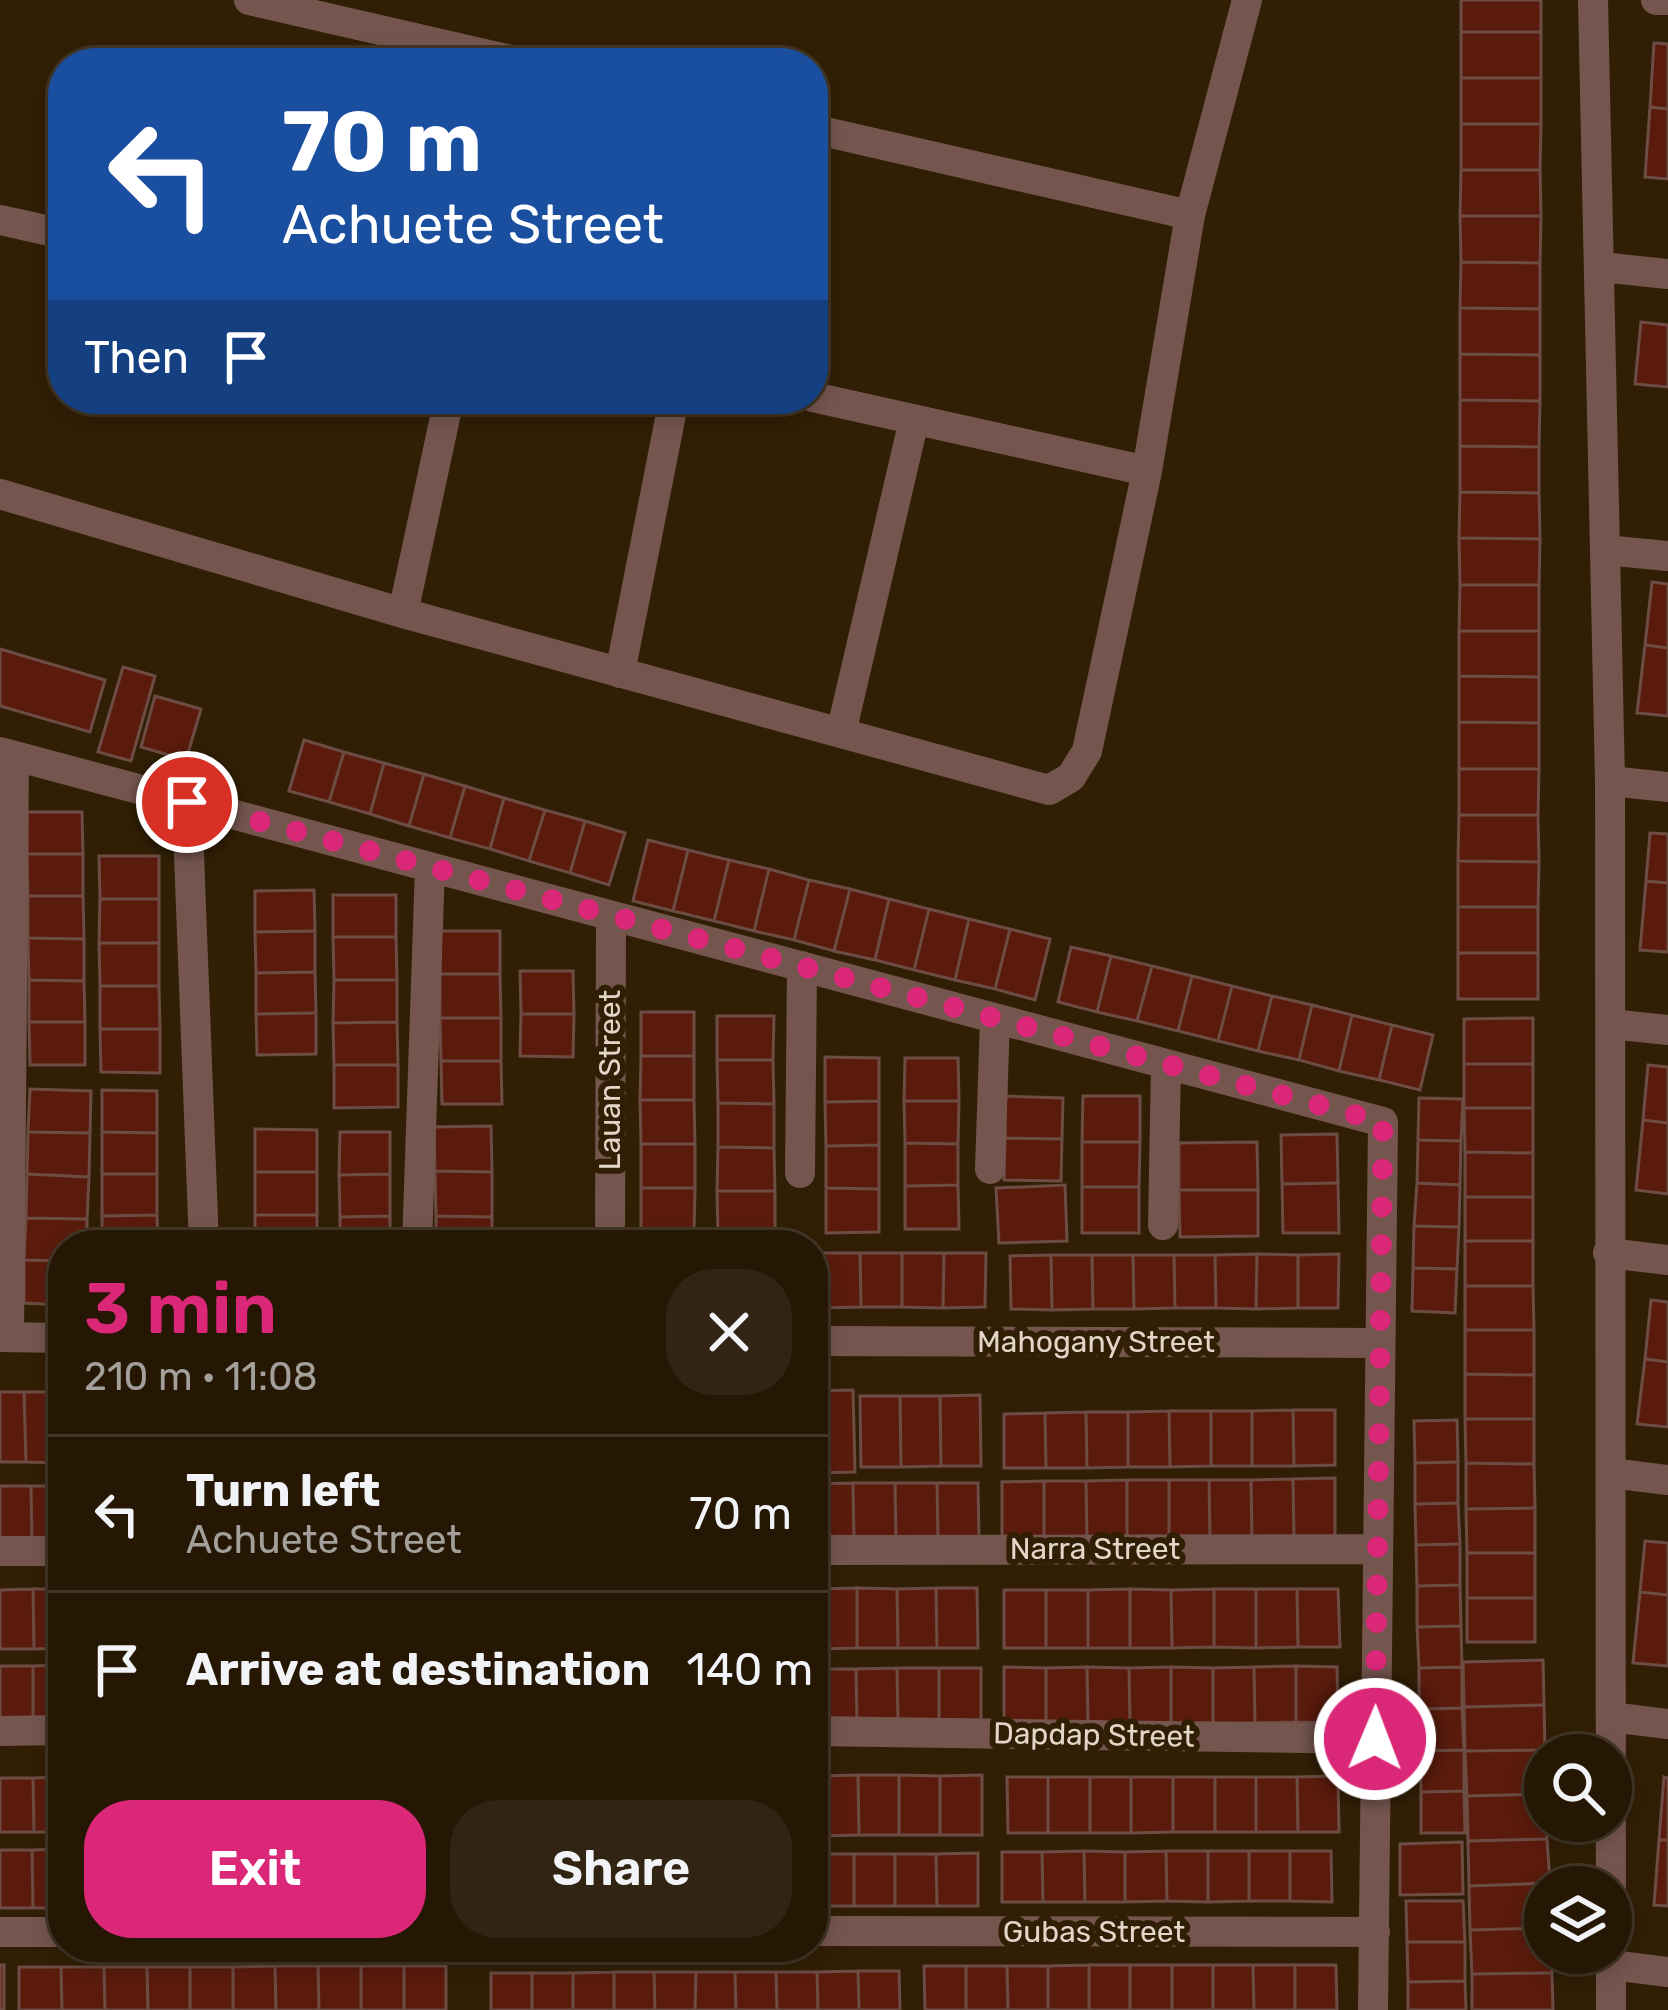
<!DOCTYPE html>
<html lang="en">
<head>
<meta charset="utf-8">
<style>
	body { margin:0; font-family:Rubik,sans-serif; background:#312413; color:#f1f3f6; height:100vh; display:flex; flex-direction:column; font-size:45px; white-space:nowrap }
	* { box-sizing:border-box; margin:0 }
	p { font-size:39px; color:#a39f9a }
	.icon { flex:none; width:66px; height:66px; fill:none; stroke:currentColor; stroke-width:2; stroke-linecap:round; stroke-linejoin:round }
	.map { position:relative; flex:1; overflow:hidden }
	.sheet { position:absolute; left:48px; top:1230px; width:780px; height:732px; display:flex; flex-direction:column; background:#251704; border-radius:48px; box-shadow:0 6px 18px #0003,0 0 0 3px #423626 }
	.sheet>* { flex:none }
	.banner { position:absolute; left:48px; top:48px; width:780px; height:366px; border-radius:48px; box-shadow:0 6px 18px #0003,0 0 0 3px #423626; background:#1a4fa0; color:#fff; overflow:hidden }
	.fabs { position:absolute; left:1524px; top:1734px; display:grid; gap:24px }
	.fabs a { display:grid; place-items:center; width:108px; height:108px; border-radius:50%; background:#251704; box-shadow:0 6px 18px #0003,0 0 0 3px #423626; font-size:60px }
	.pin { position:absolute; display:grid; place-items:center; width:102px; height:102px; color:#fff; margin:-51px; border:6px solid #fff; border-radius:50%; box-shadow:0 3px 12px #0007 }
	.me { position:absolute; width:132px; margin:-66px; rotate:1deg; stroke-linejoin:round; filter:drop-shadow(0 0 9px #0008) }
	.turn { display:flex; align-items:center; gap:42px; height:252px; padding:0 36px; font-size:54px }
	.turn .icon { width:156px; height:156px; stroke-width:2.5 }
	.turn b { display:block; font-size:84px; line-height:102px }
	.then { display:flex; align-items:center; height:114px; padding:0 36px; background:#0003; gap:24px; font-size:45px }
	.round { display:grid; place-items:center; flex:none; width:126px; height:126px; border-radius:48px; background:#312413 }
	.summary { display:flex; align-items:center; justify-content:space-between; height:204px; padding:0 36px }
	h1 { font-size:72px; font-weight:600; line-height:90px; color:#db2777 }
	.action { display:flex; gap:24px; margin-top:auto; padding:24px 36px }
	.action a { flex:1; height:138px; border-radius:48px; background:#db2777; color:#fff; font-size:48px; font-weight:600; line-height:138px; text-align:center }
	.action a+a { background:#312413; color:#f1f3f6 }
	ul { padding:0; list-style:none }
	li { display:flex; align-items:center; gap:36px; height:156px; padding:0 36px; border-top:3px solid #423626 }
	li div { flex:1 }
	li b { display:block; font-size:45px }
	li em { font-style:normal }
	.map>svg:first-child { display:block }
	.building { fill:#5a1b0c; stroke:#6d4c44; stroke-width:3 }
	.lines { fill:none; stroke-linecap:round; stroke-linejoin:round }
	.minor { stroke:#75564f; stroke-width:30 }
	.route { stroke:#db2777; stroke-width:21; stroke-dasharray:0 37.8 }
	.labels { text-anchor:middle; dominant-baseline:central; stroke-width:12; stroke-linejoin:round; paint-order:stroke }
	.street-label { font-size:30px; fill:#e2d6c8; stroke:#311f05 }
</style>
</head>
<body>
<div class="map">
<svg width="1668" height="2010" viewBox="0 0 1668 2010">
	<rect width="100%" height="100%" fill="#311f05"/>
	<path class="building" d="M1461,0h80v32h-80z
		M1461,32h80v46h-80z
		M1654,43l14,1v65l-18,-2z
		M1461,78h80v46h-80z
		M1650,107l18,2v70l-23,-2z
		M1461,124h80l-1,46h-79z
		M1461,170h79l1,46h-81z
		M1460,216h81l-1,47 -79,-1z
		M1461,262l79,1v46l-80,-1z
		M1460,308l80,1v46l-80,-1z
		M1641,322l27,3v62l-33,-3z
		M1460,354l80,1v46l-80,-1z
		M1460,400l80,1 -1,46 -79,-1z
		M1460,446l79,1v46l-79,-1z
		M1460,492l79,1 1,46 -81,-1z
		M1459,538l81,1 -1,46h-79z
		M1652,582l16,2v64l-23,-3z
		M1460,585h79v46h-80z
		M1459,631h80v46l-80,-1z
		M1645,645l23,3v68l-31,-3z
		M0,649l105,31 -15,52 -90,-26z
		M123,667l32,9 -24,85 -33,-9z
		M1459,676l80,1v46l-80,-1z
		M155,696l46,13 -15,51 -45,-13z
		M1459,722l80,1v46h-80z
		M304,740l40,12 -15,50 -40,-11z
		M344,752l40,11 -14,51 -41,-12z
		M384,763l40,11 -15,52 -39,-12z
		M1459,769h80l-1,46h-79z
		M424,774l41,12 -15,52 -41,-12z
		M465,786l39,12 -14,51 -40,-11z
		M504,798l41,12 -16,51 -39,-12z
		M545,810l40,11 -15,52 -41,-12z
		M27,812h55l1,42h-56z
		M1459,815h79l1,47 -81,-1z
		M585,821l40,12 -16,52 -39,-12z
		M1650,833l18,1v49l-22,-2z
		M648,840l40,10 -15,61 -40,-10z
		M688,850l41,10 -15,61 -41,-10z
		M27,854h56v42h-55z
		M99,856h60v43h-59z
		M729,860l40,9 -15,62 -40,-10z
		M1458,861l81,1 -1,45h-80z
		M769,869l40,11 -15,60 -40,-9z
		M809,880l41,9 -16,62 -40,-11z
		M1646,881l22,2v69l-28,-2z
		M850,889l39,10 -14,61 -41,-9z
		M314,890l1,41 -60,1v-41z
		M333,895h63v42h-63z
		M28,896h55l1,43 -56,-1z
		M100,899h59v44h-60z
		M889,899l40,10 -15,61 -39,-10z
		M1458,907h80v46h-80z
		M929,909l40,10 -14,61 -41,-10z
		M969,919l41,10 -15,60 -40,-9z
		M1010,929l40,10 -15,61 -40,-11z
		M315,931v41l-59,1 -1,-41z
		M440,931h60v43h-60z
		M333,937h63l1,43h-63z
		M28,938l56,1v42l-55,-1z
		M99,943h60v43h-59z
		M1071,947l40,9 -14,56 -39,-10z
		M1458,953h80v46h-80z
		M1111,956l41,10 -15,55 -40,-9z
		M1152,966l40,10 -14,55 -41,-10z
		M520,971h53l1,43h-53z
		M315,972l1,41 -60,1v-41z
		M440,974h60l1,44h-61z
		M1192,976l40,10 -14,55 -40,-10z
		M29,980l55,1 1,41h-56z
		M334,980h63v42l-64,1z
		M100,986h59l1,43h-60z
		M1232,986l40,10 -14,55 -40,-10z
		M1272,996l40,9 -13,55 -41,-9z
		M1312,1005l40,10 -13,56 -40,-11z
		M641,1012h53v44h-53z
		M316,1013v41l-59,1 -1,-41z
		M521,1014h53l-1,43 -53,-1z
		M1352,1015l40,10 -13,55 -40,-9z
		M717,1016h57l-1,44h-56z
		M440,1018h61v43h-60z
		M1533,1018v46h-69v-45z
		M29,1022h56v43h-55z
		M397,1022l1,43h-64l-1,-42z
		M1392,1025l41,10 -13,55 -41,-10z
		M100,1029h60v44l-59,-1z
		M641,1056h53v44h-54z
		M825,1057l54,1v43l-54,1z
		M905,1058h53l1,43h-55z
		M717,1060h56l1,44 -56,-1z
		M441,1061h60l1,43h-60z
		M1464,1064h69v44h-69z
		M334,1065h64v42l-64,1z
		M1648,1065l20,2v56l-25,-3z
		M30,1089l61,2 -1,42 -62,-1z
		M102,1090l55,1v42l-55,-1z
		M1005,1096l58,2 -1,41 -57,-1z
		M1083,1096h57v46h-58z
		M1419,1098l44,1 -2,42 -43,-1z
		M640,1100h54l1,44h-54z
		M879,1101v44l-53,1 -1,-44z
		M904,1101h55l-1,43 -53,-1z
		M718,1103l56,1v44l-56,-1z
		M1464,1108h69v45l-68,-1z
		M1643,1120l25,3v71l-32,-4z
		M491,1126l1,46 -57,-1 -1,-44z
		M255,1129l62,1v42h-62z
		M28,1132l62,1 -1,44 -62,-3z
		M102,1132l55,1v41h-55z
		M340,1132h50v42l-51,1z
		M1337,1134l1,49 -56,1 -1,-49z
		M1005,1138l57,1 -1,42 -57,-1z
		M1418,1140l43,1 -1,44 -43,-2z
		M1082,1142h58l-1,45h-57z
		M1257,1142l1,48h-79v-47z
		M905,1143l53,1v41l-53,1z
		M641,1144h54v44h-54z
		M879,1145v44l-53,-1v-42z
		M718,1147l56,1 1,43h-58z
		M1465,1152l68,1v44h-68z
		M435,1171l57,1v45l-56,-1z
		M255,1172h62v43h-62z
		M27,1174l62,3 -2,42 -61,-1z
		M102,1174h55v41l-55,1z
		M390,1174v42l-50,1 -1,-42z
		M1338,1183l1,50h-56l-1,-49z
		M1417,1183l43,2 -1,42 -45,-1z
		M958,1185l1,44h-54v-43z
		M1065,1185l2,56 -68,2 -3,-55z
		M1082,1187h57v46h-57z
		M641,1188h54l-1,44 -53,-1z
		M826,1188l53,1v43l-53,1z
		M1179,1190h79v46l-78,1z
		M717,1191h58v44h-57z
		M1465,1197h68v44h-68z
		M157,1215l1,30h-56v-29z
		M255,1215h62v30h-62z
		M390,1216v29h-50v-28z
		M436,1216l56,1v28h-56z
		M26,1218l61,1v26h-24v16l-39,-1z
		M1414,1226l45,1 -2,42 -44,-1z
		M1465,1241h68v45h-68z
		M813,1253h5l1,55 -6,-1z
		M818,1253h42l1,54 -42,1z
		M860,1253h42v54h-41z
		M902,1253h42l-1,55 -41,-1z
		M944,1253h42l-1,54 -42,1z
		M1257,1254l41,1v53l-42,1z
		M1257,1254l-1,55 -40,-1 -1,-53z
		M1339,1254l-1,54h-40v-53z
		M1051,1255h41l1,54 -41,1z
		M1051,1255l1,55 -41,-1 -1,-53z
		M1092,1255h41l1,54h-41z
		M1133,1255h41l1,53 -41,1z
		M1174,1255h41l1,53h-41z
		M24,1260l39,1v44l-39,-2z
		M1413,1268l44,1 -2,44 -43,-2z
		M1465,1286h68l1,44h-69z
		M1651,1300l17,2v60l-23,-3z
		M1465,1330h69v45l-69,-1z
		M1645,1359l23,3v65l-31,-3z
		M1465,1374l69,1v44h-69z
		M853,1390l2,82 -40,1 -1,-82z
		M0,1392h24l2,70h-26z
		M24,1392h37l1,71 -36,-1z
		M980,1395l1,71h-40l-1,-70z
		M860,1396h40l1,71h-40z
		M900,1396h40l1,70 -40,1z
		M1293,1410l1,56h-42v-55z
		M1293,1410h42v55l-41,1z
		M1169,1411h42v55l-41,1z
		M1169,1411l1,56h-42v-55z
		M1211,1411h41v55h-41z
		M1086,1412h42v55l-41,1z
		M1086,1412l1,56h-41l-1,-55z
		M1045,1413l1,55h-42v-54z
		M1465,1419h69v45l-68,-1z
		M1457,1420l1,42 -43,1 -1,-42z
		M1458,1462v41l-43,1v-41z
		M1466,1463l68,1 1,44 -69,1z
		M1335,1478v60h-41l-1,-59z
		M1293,1479l1,59 -42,1 -1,-59z
		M1127,1480v60h-40l-1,-59z
		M1127,1480h42v60h-42z
		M1169,1480h40l1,59 -41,1z
		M1209,1480h42l1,59h-42z
		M1044,1481h42l1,59h-43z
		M1044,1481v59l-42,1v-59z
		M853,1483l1,57 -41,1v-57z
		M853,1483h42l1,57h-42z
		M895,1483h42l1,56 -42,1z
		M937,1483h41l1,56h-41z
		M0,1486h31l1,57h-32z
		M31,1486h32v56l-31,1z
		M1458,1503l2,41 -44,1 -1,-41z
		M1535,1508v45h-68l-1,-44z
		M1645,1541l23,2v52l-28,-3z
		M1460,1544v41l-43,1 -1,-41z
		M1467,1553h68v45h-68z
		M1460,1585l1,41 -44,1v-41z
		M857,1588v60l-39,1v-60z
		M857,1588l40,1 1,59h-41z
		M936,1588l1,60h-39l-1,-59z
		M936,1588h41l1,60h-41z
		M33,1589h30v59l-29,1z
		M33,1589l1,60h-34v-59z
		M813,1589h5v60h-5z
		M1130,1589l41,1 1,58h-42z
		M1130,1589v59h-42v-58z
		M1214,1589h42v59l-42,-1z
		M1214,1589v58l-42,1 -1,-58z
		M1256,1589h41l1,58 -42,1z
		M1297,1589h41l2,58h-42z
		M1004,1590h42v58h-42z
		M1046,1590h42v58h-42z
		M1640,1592l28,3v71l-35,-3z
		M1467,1598h68v44h-68z
		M1461,1626l1,41 -43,1 -2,-41z
		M1543,1660l1,45 -80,2 -1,-45z
		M63,1665v59h-30v-58z
		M0,1666h33v58h-33z
		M1296,1666v56l-41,1 -1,-56z
		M1296,1666l41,1 1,56 -42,-1z
		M1004,1667l42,1v55l-42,1z
		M1087,1667l1,56h-42v-55z
		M1087,1667l42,1 1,55h-42z
		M1171,1667l42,1v55h-42z
		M1171,1667v56h-41l-1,-55z
		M1254,1667l1,56h-42v-55z
		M1462,1667v41l-43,1v-41z
		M897,1668h42v54h-41z
		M897,1668l1,54h-41l-1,-53z
		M939,1668h42v53l-42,1z
		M815,1669h41l1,53h-42z
		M1544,1705l1,45 -80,1 -1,-44z
		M1462,1708l2,42 -44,1 -1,-42z
		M1464,1750v41l-43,1 -1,-41z
		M1545,1750v44l-78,2 -2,-45z
		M858,1775l1,60 -41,1 -1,-60z
		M858,1775h41v60h-40z
		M899,1775l41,1v59h-41z
		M982,1775v60h-42v-59z
		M813,1776h4l1,60h-5z
		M1338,1776l1,56h-41l-1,-55z
		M63,1777v55h-29l-1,-54z
		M1007,1777h41v56h-40z
		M1048,1777h42v56h-42z
		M1090,1777h41v56h-41z
		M1131,1777h42v55l-42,1z
		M1173,1777h42v55h-42z
		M1215,1777h41v55h-41z
		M1256,1777h41l1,55h-42z
		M1664,1777l4,1v62h-9z
		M0,1778h33l1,54h-34z
		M1464,1791l1,42h-44v-41z
		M1545,1794l2,45 -79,2 -1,-45z
		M1547,1839l3,44 -81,3 -1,-45z
		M1659,1840h9v66l-14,-1z
		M1462,1842l1,52 -63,1v-51z
		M63,1849v59h-30l-1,-58z
		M0,1850h32l1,58h-33z
		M1084,1851l1,51h-42l-1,-50z
		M1084,1851l41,1v50h-40z
		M1166,1851l1,50 -42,1v-50z
		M1166,1851h42v51l-41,-1z
		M1208,1851h41v50l-41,1z
		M1249,1851h41v50h-41z
		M1290,1851h41l1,51 -42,-1z
		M1002,1852h40l1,50h-41z
		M978,1853v53h-41l-1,-52z
		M813,1854h41v52h-41z
		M854,1854h41v52h-41z
		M895,1854h41l1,52h-42z
		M1550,1883v4h-5v41l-75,2 -1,-44z
		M1406,1901h57l2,41h-58z
		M1545,1928v25h6l1,20 -80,1 -2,-44z
		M1407,1942h58v39l-57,1z
		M0,1965h4v45h-4z
		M1089,1965v45h-41v-44z
		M1089,1965h41v45h-41z
		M1130,1965h42v45h-42z
		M1172,1965h41v45h-41z
		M1213,1965h40l1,45h-41z
		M1253,1965h42v45h-41z
		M1295,1965h41l1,45h-42z
		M275,1966l1,44h-43v-43z
		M275,1966h43l1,44h-43z
		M318,1966h43v44h-42z
		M361,1966h43v44h-43z
		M404,1966h42v44h-42z
		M924,1966h42v44h-41z
		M966,1966h41l1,44h-42z
		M1007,1966h41v44h-40z
		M19,1967h42l1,43h-43z
		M61,1967h43l1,43h-43z
		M104,1967h43l1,43h-43z
		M147,1967h43v43h-42z
		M190,1967h43v43h-43z
		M858,1971l1,39h-41l-1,-38z
		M858,1971h41l1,39h-41z
		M614,1972v38h-41v-37z
		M614,1972h40l1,38h-41z
		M654,1972h42l-1,38h-40z
		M696,1972h39l1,38h-41z
		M735,1972h41l1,38h-41z
		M776,1972h41l1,38h-41z
		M491,1973h41v37h-41z
		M532,1973h41v37h-41z
		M1552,1973l1,37h-81v-36z
		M1465,1981l1,29h-58v-28z"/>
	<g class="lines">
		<path class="minor" d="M249,0l275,63
			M1593,0l17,781 1,1229
			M1656,0h12
			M813,129l377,86
			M0,220l63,14
			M1601,267l67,7
			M813,397l334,74
			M0,494l403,119 646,177 22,-13 16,-26 60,-280 43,-256 57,-215
			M1605,550l63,6
			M403,613l46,-214
			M620,673l54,-274
			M841,733l73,-313
			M0,752l1383,370 -10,888
			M1610,781l58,6
			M187,802l17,443
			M1611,1024l57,6
			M990,1169l5,-150
			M800,1173l2,-207
			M1163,1225l3,-161
			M417,1245l13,-378
			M610,1245l1,-329
			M1608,1253l60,7
			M0,1337l63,1
			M9,1337l5,-581
			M813,1341l566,2
			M1611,1473l57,7
			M813,1550l564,-1
			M0,1551h63
			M1611,1717l57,7
			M0,1731l63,-1
			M813,1731l562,8
			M813,1931l562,1
			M0,1932h63
			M1612,1965l56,7"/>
	</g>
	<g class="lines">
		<path class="route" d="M187,802l1196,320 -8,617"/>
	</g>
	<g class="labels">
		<g class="street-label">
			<text transform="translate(610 1080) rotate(-90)">Lauan Street</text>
			<text x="1096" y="1342">Mahogany Street</text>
			<text x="1095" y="1549">Narra Street</text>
			<text transform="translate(1094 1735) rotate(1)">Dapdap Street</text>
			<text x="1094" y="1932">Gubas Street</text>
		</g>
	</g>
</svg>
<div class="fabs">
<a><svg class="icon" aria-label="search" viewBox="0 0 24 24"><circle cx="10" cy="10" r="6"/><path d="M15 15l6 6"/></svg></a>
<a><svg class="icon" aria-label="layers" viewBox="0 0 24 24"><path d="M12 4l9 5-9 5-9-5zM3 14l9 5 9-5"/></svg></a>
</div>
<div class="pin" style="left:187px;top:802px;background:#d93025"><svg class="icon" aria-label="arrive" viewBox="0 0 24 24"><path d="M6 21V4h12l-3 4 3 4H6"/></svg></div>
<svg class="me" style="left:1375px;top:1739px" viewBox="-20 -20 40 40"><circle r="17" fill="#db2777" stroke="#fff" stroke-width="3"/><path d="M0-11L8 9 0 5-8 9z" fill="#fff"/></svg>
<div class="banner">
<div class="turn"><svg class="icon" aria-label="left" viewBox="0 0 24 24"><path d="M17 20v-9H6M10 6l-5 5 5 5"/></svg><div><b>70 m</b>Achuete Street</div></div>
<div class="then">Then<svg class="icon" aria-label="arrive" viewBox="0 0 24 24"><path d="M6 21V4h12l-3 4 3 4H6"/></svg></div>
</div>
<section class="sheet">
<div class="summary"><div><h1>3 min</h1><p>210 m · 11:08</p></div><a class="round"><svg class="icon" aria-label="close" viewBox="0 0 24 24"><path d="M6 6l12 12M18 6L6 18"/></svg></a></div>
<ul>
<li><svg class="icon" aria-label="left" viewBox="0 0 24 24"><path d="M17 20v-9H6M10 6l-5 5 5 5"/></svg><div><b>Turn left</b><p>Achuete Street</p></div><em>70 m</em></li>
<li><svg class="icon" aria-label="arrive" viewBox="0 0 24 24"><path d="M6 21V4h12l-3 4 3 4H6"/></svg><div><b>Arrive at destination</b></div><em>140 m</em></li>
</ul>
<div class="action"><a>Exit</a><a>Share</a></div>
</section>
</div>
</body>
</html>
